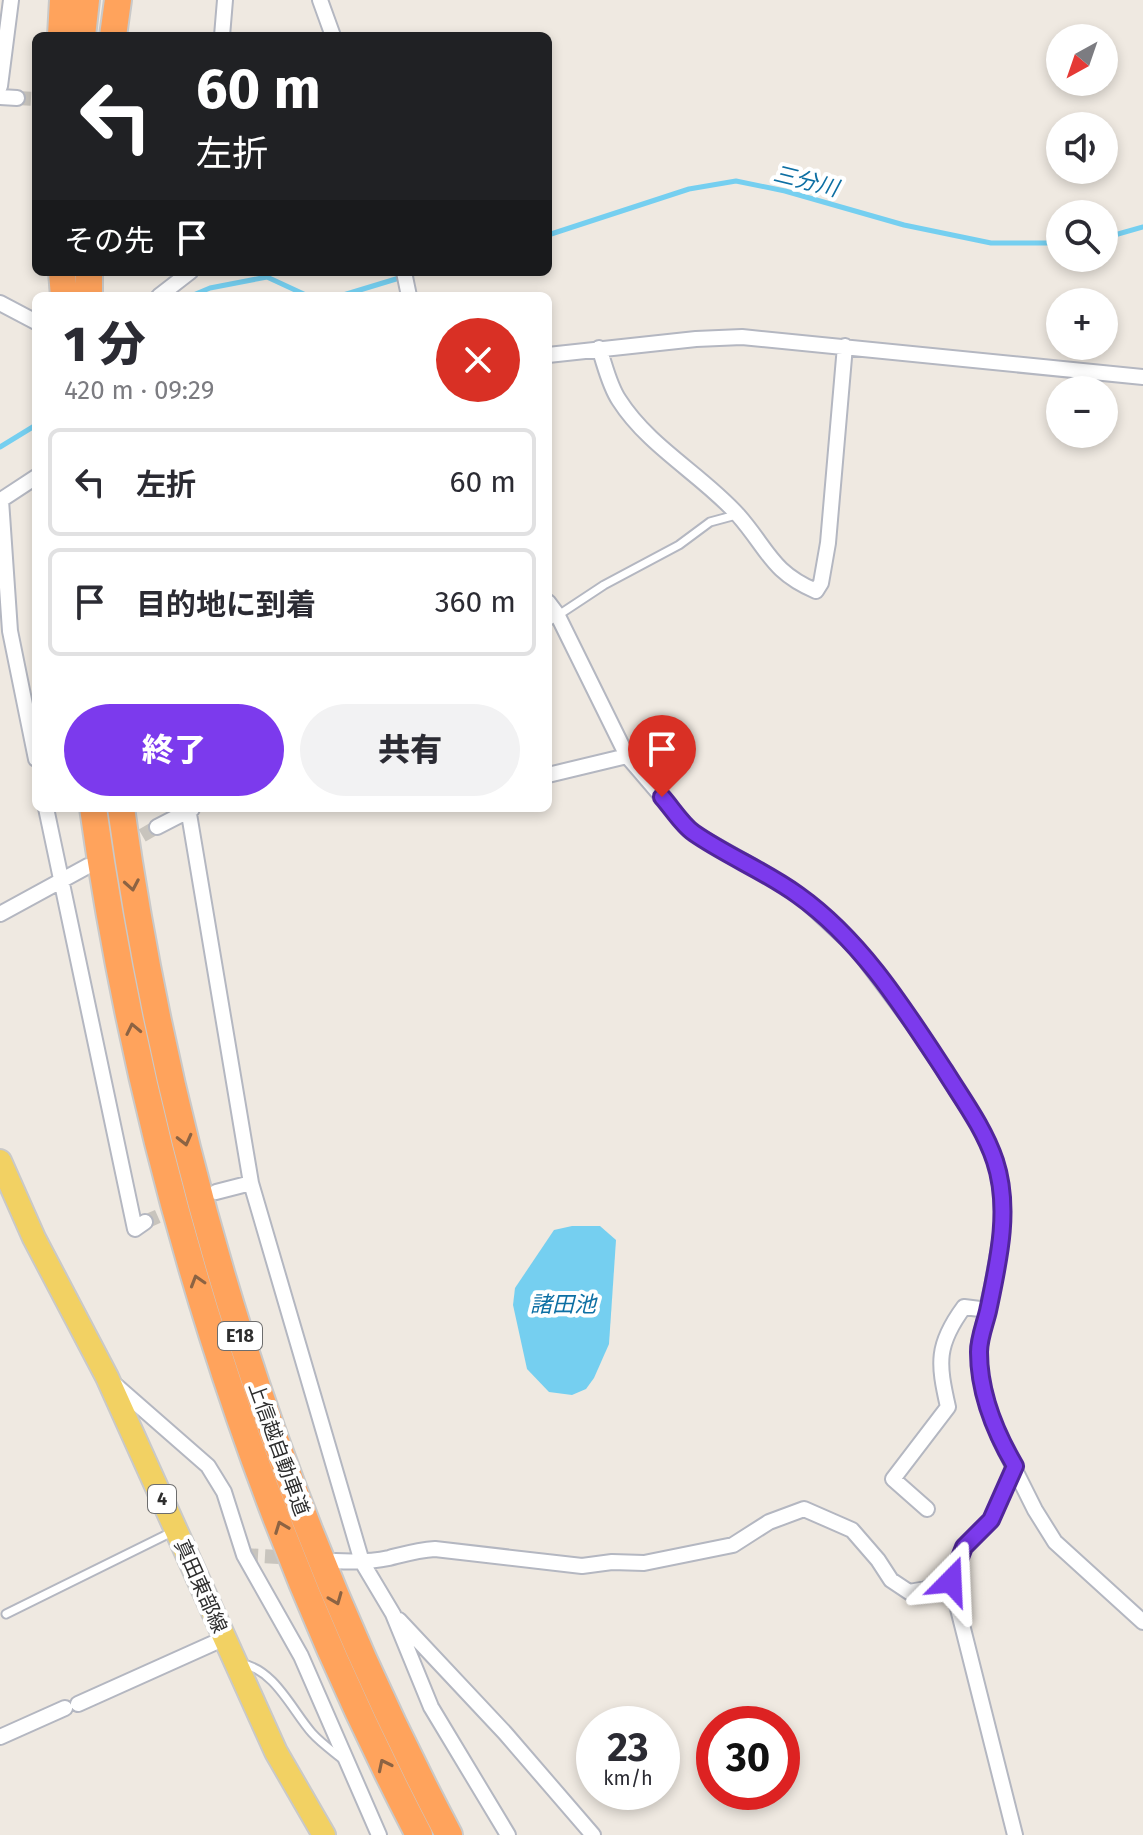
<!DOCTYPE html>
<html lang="ja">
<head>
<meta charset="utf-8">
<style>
	body { margin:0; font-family:"Fira Sans","Noto Sans JP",sans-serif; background:#f2f2f3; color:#2b2b33; height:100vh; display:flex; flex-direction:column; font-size:30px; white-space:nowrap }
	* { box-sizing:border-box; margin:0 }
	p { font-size:26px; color:#7c7c81 }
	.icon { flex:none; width:44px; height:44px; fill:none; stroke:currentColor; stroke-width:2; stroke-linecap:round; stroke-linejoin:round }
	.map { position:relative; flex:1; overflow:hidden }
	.drawer { position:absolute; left:32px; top:292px; width:520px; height:520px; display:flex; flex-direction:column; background:#fff; border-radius:12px; box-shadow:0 4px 12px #0003 }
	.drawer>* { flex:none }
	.guide { position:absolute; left:32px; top:32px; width:520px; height:244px; border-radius:12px; box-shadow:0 4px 12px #0003; background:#202124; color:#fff; overflow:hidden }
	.needle { width:52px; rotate:220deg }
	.fabs { position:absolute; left:1046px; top:24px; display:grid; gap:16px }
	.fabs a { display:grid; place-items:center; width:72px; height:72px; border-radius:50%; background:#fff; box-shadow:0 4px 12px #0003; font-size:40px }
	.speed { position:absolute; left:576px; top:1706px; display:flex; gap:16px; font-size:40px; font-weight:700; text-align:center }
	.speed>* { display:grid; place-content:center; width:104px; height:104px; border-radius:50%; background:#fff; box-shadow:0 4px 12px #0003; line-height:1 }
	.speed small { font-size:20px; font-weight:400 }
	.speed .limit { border:12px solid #d22; background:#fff; color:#111 }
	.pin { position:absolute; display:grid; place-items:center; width:68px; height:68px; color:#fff; margin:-82px -34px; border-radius:50% 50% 50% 0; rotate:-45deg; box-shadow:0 0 8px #0007 }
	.pin .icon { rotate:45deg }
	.me { position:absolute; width:88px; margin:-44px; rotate:21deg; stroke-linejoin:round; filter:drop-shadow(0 0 6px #0008) }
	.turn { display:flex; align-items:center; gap:28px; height:168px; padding:0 32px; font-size:36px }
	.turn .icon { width:104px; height:104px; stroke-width:2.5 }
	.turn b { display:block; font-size:56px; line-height:68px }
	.then { display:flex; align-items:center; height:76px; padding:0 32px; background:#0003; gap:16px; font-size:30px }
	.round { display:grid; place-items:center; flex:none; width:84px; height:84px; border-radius:42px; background:#f2f2f3 }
	.headline { display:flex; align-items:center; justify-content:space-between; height:136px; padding:0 32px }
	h1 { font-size:48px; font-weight:800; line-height:60px }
	.primary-button { display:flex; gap:16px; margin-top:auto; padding:16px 32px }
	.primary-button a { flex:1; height:92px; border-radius:48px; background:#7c3aed; color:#fff; font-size:32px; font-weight:800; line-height:92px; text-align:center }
	.primary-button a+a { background:#f2f2f3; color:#2b2b33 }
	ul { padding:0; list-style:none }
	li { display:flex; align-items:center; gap:24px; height:108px; margin:0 16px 12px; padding:0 16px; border:4px solid #e1e1e2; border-radius:12px }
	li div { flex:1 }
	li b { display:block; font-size:30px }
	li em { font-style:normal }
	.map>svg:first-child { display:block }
	.water { fill:#75cff0 }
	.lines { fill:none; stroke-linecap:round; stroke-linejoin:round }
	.stream { stroke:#75cff0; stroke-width:5 }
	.minor-tunnel { stroke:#c8c4bd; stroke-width:14; stroke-dasharray:14 7; stroke-linecap:butt }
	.service-casing { stroke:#b4b7c1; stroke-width:11 }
	.minor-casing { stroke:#b4b7c1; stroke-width:18 }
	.primary-casing { stroke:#c9c9c9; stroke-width:26 }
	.motorway-casing { stroke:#c9c9c9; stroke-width:30 }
	.service { stroke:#fff; stroke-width:7 }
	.minor { stroke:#fff; stroke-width:14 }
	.primary { stroke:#f2d163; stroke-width:22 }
	.motorway { stroke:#ffa35c; stroke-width:26 }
	.oneway { stroke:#8c6343 }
	.route-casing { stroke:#51269a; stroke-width:20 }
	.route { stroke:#7c3aed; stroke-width:14 }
	.labels { text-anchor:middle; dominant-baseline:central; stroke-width:8; stroke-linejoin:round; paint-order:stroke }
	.shield { fill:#fff; stroke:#6d6d6d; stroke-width:2 }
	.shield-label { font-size:18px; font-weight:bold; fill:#2e2e2e }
	.street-label { font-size:20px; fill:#2e2e2e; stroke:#fff }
	.water-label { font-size:22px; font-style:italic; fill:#0d6fa3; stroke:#fff }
</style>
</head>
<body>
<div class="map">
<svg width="1143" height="1835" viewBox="0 0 1143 1835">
	<rect width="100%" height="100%" fill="#efe9e1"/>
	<path class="water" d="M572,1226h28l16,14 -7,104 -15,34 -8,11 -14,6 -23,-3 -22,-23 -14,-64 2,-17 39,-58z"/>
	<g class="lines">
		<path class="stream" d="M548,235l141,-46 47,-8 49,10 119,34 87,18h69
			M1104,238l39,-11
			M191,296l19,-8 57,-11 41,19
			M340,296l79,-24
			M0,447l36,-22"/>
		<path class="minor-tunnel" d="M17,98l19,1
			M124,846l33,-19
			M145,1222l34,-15
			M244,1555l51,3"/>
		<g class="service-casing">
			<path id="service" d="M548,622l56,-37 75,-40 31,-23 26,-7
				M6,1614l166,-82
				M242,1664c32,5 50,46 70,69 8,9 19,17 29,25"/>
		</g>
		<g class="minor-casing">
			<path id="minor" d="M320,0l13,36
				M222,36l3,-36
				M0,86l11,-86
				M0,97l17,1
				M404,272l5,24
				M159,296l31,-24
				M0,303l36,19
				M599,348c6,17 10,37 20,52 30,47 82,74 119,115 30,34 33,57 78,76l5,-8 7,-40 17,-197
				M548,355l148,-16 46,-2 401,40
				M36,477l-35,23 9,131 26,128
				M548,602l9,12 70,142 65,76 71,40 38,25 56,52 62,83 60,93 17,37 7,40 -1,28 -10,57 -14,61 2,27 9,35 12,32 34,68 20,32 88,80
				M548,775l79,-19
				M46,808l89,421 10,-7
				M188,808l63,375 111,379 31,52 38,93 77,128
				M157,827l35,-18
				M0,914l88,-48
				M216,1192l35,-9
				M112,1382l96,84 16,26 20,63 57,101 78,179
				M1015,1466l-24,54 -27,27 -8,16 -5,18 64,254
				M927,1509l-34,-30 55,-72c-10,-44 -12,-62 16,-100l24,3
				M335,1561c18,1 36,1 54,-3 16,-4 29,-8 46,-9l147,17 30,-4 32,1 89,-18 36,-23 35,-13 48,21 26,30 13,20 18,12 17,-3 27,-14
				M399,1620l106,113 88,102
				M78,1704l147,-66
				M0,1737l65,-29"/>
		</g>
		<g class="primary-casing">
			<path id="primary" d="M0,1161l34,77 73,139 169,375 48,83"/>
		</g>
		<g class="motorway-casing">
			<path id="motorway" d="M61,36l2,-36
				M82,36l4,-36
				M113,36l5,-36
				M62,272l2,24
				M89,296v-24
				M93,808c50,356 160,708 326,1027
				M121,808c50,358 159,707 328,1027"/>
		</g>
		<use href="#service" class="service"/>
		<use href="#minor" class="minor"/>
		<use href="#primary" class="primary"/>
		<use href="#motorway" class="motorway"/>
	</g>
	<defs><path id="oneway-chevron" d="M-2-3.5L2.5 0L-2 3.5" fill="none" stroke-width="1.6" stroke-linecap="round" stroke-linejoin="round" transform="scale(2)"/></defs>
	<g class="oneway">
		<use href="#oneway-chevron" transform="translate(132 885) rotate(80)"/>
		<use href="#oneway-chevron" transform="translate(133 1029) rotate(-102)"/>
		<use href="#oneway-chevron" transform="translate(185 1140) rotate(76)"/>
		<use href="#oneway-chevron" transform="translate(197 1281) rotate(-107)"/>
		<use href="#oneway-chevron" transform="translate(281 1527) rotate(-111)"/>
		<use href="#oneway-chevron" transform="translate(336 1599) rotate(68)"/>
		<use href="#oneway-chevron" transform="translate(384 1765) rotate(-116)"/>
	</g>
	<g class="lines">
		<g class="route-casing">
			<path id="route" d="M662,797c10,11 20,28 32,36 33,23 71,38 104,62 63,45 105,112 147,176 18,29 39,57 50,90 16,48 3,102 -7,150 -3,13 -9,27 -9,41 0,41 16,80 36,114l-24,54 -27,27 -13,34"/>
		</g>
		<use href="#route" class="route"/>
	</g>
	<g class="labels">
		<g class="shield">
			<rect x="218" y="1322" width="44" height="28" rx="6"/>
			<rect x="148" y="1485" width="28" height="28" rx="6"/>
		</g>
		<g class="shield-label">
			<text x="240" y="1336">E18</text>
			<text x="162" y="1499">4</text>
		</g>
		<g class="street-label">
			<text transform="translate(279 1449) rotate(70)">上信越自動車道</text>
			<text transform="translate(201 1586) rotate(66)">真田東部線</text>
		</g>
		<g class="water-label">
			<text transform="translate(806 181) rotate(14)">三分川</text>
			<text x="563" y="1304">諸田池</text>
		</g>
	</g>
</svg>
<div class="fabs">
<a><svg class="needle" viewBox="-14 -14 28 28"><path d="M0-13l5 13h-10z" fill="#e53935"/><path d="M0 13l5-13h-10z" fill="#7c7c81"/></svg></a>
<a><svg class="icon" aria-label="sound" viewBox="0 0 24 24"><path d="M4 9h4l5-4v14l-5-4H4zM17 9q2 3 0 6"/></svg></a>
<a><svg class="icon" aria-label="search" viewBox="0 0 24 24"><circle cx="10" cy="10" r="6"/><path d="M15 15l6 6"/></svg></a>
<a>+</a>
<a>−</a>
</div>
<div class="speed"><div>23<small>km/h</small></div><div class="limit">30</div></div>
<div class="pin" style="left:662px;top:797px;background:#d93025"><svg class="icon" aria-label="arrive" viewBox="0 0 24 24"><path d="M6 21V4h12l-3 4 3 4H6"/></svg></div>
<svg class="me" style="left:951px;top:1581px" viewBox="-20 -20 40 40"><path d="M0-17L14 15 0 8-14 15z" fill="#7c3aed" stroke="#fff" stroke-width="4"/></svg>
<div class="guide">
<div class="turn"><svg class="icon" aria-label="left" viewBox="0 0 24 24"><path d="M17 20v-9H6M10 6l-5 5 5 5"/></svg><div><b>60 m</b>左折</div></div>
<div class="then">その先<svg class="icon" aria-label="arrive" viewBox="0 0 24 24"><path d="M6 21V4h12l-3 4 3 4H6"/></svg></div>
</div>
<section class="drawer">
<div class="headline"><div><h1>1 分</h1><p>420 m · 09:29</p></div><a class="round" style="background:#d93025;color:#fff"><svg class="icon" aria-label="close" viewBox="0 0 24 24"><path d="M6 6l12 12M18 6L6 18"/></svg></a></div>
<ul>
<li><svg class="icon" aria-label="left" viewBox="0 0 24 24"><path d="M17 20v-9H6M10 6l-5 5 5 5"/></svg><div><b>左折</b></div><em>60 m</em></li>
<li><svg class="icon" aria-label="arrive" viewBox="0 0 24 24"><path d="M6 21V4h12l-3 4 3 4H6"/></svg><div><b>目的地に到着</b></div><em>360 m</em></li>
</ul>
<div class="primary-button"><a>終了</a><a>共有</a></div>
</section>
</div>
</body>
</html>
